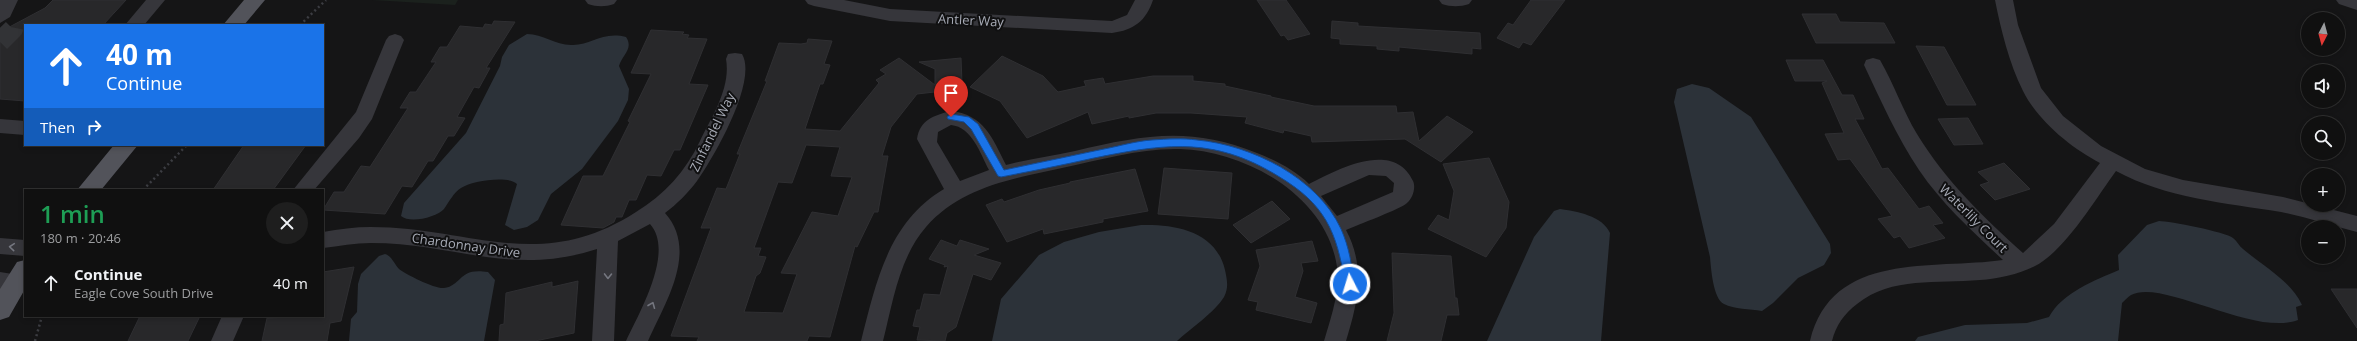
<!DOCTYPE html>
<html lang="en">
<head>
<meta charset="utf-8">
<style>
	body { margin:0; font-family:"Open Sans",sans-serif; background:#1e1e1e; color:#f1f3f6; height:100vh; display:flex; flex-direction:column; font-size:15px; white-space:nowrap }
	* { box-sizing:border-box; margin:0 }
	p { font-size:13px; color:#9c9d9f }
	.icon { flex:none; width:22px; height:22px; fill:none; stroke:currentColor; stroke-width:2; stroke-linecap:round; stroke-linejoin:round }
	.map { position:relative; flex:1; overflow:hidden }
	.panel { position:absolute; left:24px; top:189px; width:300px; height:128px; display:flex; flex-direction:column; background:#101010; border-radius:0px; box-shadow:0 2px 6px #0003,0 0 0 1px #303030 }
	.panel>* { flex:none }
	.banner { position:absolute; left:24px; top:24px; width:300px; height:122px; border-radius:0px; box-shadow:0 2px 6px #0003,0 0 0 1px #303030; background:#1a73e8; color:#fff; overflow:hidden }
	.needle { width:26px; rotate:186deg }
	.controls { position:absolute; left:2301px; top:12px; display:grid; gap:8px }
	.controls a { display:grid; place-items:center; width:44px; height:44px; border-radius:50%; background:#101010; box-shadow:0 2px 6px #0003,0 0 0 1px #303030; font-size:20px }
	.pin { position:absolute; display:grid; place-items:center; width:34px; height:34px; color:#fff; margin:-41px -17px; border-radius:50% 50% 50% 0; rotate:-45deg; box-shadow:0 0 4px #0007 }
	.pin .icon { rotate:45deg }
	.me { position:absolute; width:44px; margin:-22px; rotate:355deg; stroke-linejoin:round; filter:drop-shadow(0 0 3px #0008) }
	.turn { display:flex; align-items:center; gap:14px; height:84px; padding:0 16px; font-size:18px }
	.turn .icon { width:52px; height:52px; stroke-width:2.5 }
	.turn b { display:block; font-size:28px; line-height:34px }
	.then { display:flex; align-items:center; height:38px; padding:0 16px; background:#0003; gap:8px; font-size:15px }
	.round { display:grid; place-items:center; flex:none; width:42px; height:42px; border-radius:21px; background:#1e1e1e }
	.head { display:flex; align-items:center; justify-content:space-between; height:68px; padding:0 16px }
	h1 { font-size:24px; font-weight:600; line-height:30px; color:#1e9e55 }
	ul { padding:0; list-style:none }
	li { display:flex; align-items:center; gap:12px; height:52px; padding:0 16px }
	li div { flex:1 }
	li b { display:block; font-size:15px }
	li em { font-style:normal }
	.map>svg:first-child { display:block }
	.green { fill:#1b211d }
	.water { fill:#2c3239 }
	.building { fill:#28282a; stroke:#2f2f32; fill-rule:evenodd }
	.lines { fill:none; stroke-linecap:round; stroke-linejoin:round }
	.minor-tunnel { stroke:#323336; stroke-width:20; stroke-dasharray:20 10; stroke-linecap:butt }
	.path { stroke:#3c3d42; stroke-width:2.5; stroke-dasharray:2 3; stroke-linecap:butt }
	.minor { fill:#36363b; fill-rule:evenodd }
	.major { fill:#52535a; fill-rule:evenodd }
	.oneway { stroke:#74767f }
	.route { fill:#1a73e8; stroke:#114b97 }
	.labels { text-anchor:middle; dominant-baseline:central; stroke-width:4; stroke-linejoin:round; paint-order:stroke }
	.street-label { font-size:13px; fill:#a7abb6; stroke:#101011 }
</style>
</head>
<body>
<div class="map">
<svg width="2357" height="341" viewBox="0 0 2357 341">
	<rect width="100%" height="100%" fill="#151516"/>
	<path class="green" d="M372,0h86l-3,5z"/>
	<path class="water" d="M527,34c16,0 28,11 44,11 20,1 30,-14 55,-8 8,12 -4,18 -7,29l10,23 -1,11 -10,21 -36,48 -31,25 -13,26 -11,7 -13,3 -9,-5 12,-41c-9,-9 -46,-3 -56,4 -7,4 -12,14 -17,21 -7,8 -34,15 -43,7l3,-13 62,-70 34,-67 2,-9 7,-12z
		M1692,84l17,4 42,29 79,127 1,9 -7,12 -26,13 -25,25 -11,8c-12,-2 -28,-2 -38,-7 -11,-5 -13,-36 -14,-47l-36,-155 3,-13z
		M1560,209c16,2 43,7 50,24l-9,108h-114l47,-104 20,-26z
		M2159,221c10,0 67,11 74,17 4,3 6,8 10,11 20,17 48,32 59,56l-6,2 2,13c-44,17 -136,-42 -167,-25 -3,2 -7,6 -9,8l-4,38h-203l3,-4 47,-12 62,-2 22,-6c13,-24 46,-37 70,-47l-1,-15 29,-30z
		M1141,225c34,-1 75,6 84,45 2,10 4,17 -1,27 -9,15 -34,32 -47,44h-185l9,-42 38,-44 25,-13 35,-10z
		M385,254c7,2 9,10 14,15 8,6 36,20 45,19 19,-3 14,-21 44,-16l7,8 -11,61h-135l2,-22 6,-7 1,-28 3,-10 18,-18z"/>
	<path class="building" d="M53,0h73l-23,25h-78v76l-25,-2v-67l45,-24z
		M1257,0h29l24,34 -22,6 -4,-5 -3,1z
		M1531,0h34l-34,45 -8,-3 -4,6 -22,-10 11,-15 5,2z
		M1802,14h34l4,8 44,1 11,20h-79z
		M494,21l21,1 -29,46h4l-11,20 -5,-1 -17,30 8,1 -11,18h-6l-15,25h-5l-16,26 -10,-1 -17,28 -62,-4 11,-18h10l17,-26 9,1 38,-59h-8l10,-16h6l20,-30h-5l9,-15h7l13,-21 23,2 2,-4 7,1z
		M1332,21l26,2v3l122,7 1,16 -9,-1v6l-73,-7v4l-22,-2v-3l-37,-2v-5l-9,-1z
		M651,30l33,2 -2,2 7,1 -2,3 20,1 -18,45 19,1 -28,65h-6l-13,26 -14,-1 -11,25h-7l-7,17h-6l-2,5 -11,6 -42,-3 22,-49h20l27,-54 -2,-1 23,-47 -20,-1z
		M808,39l24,2 -8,23 6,1 -7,19h-3l-15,45 35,2 39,-48 -3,-3 10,-6 -6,-4 19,-12 36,27v-16l-16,-7 42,-4 1,25 -11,-6 1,13 -35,4 -26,33 -9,29h6l-10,56h-4l-17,35 -2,-1 -25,91 -21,-1 -2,5h-110l2,-4 -28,-1 40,-108h-10l16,-40 9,1 14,-35h-3l30,-73h-2l14,-38 22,1 6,-1zM806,145l34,2 -9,29 21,1 -14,39 -26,-4 -31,61 16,1 -14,39 -39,-1 12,-36 4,-3 6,-16 -8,-1 3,-8h-7l24,-66 14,1z
		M1916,46l28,1 32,58h-29z
		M1002,56l41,20 15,16 28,-6 -2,-5 19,-3 2,6 48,-8h40v5l32,3v2l46,10v1l43,9h82l1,7 16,-1 6,29 28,-25 26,16 -32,30 -36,-23 -93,3 -1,-6 -27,-6 -1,3 -38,-10 2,-6 -56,-4h-35l-27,5v-2l-37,8 -4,-12 -61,26 -27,-37 -30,-14z
		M1786,60h37l19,35h11l11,24h-9l27,50 6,-1 31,41 10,-3 14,17 -10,2 12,13 -36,10 -9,-12 -6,2 -16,-19 14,-3 -42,-57 -12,1 -13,-26 19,-1 -22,-50 5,-2h-32z
		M1968,118l15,26 -29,1 -16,-26z
		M244,145h62l-33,45h-60z
		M1489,158l20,44 -3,26 -20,29 -58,-28 10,-14 11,5 5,-29 -11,-27z
		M2004,163l26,26 -35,11 -15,-15 9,-3 -11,-10z
		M1164,168l68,5 -4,46 -70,-5z
		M1135,169l13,42 -45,8v3l-59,12 -1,-5 -36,13 -21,-37 16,-6 2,3 35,-12 31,-7v-1z
		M1272,201l18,18 -39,24 -18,-18z
		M941,240l16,6 3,-6 29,9 -15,6 27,8 -10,17 -18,-6 -17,53 -9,6 -2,8 -28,-1 3,-13 -7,-1 4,-16h3l4,-16 16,1 8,-29 -4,1 1,-2 -16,-6z
		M1312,241l6,20 -17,2 2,8 -8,26 22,6 -6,20 -55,-13 2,-8 -10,-2 12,-34 -4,-16z
		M1392,253l59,3 4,42h2l2,17h-12l-6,26h-54l7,-28z
		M354,267l-13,54 -11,2 -3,18h-65l5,-23 56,-2v-44z
		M578,281l-4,52 -39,8h-36l1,-16 4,-1 2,-31 46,-11v5z
		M2331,289h26v39z
		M140,316h60l-12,25h-60z"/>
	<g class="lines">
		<path class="minor-tunnel" d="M0,42l13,-13 1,-5"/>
		<path class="path" d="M300,25l26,-25
			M143,190l44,-45
			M35,341l7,-25"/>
		<path class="minor" d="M0,0h18l-8,17 -10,6z
			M146,0h19l-21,25h-19z
			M585,0h32l-3,4c-9,3 -17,3 -26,0z
			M805,0h39l46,9 222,12 15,-6 8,-15h18c-7,21 -19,30 -41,33l-222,-12 -76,-15 -6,-2z
			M1439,0h33l-3,4c-9,3 -18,3 -27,0z
			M1995,0h18l5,25 23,63 22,28 38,30 44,23 38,11 100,17 74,19v16c-25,-6 -51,-15 -76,-20 -56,-9 -115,-14 -165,-41 -20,27 -51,80 -81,95 -16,8 -37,13 -55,14 -43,4 -88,-4 -123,24 -13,10 -21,21 -25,37h-22c22,-91 123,-71 193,-81 -30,-28 -61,-56 -84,-90 -22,-33 -38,-69 -55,-105l2,-5 7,-2 7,2c14,24 23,51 37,74 28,46 66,83 106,119l31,-29 46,-61c-29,-15 -62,-42 -77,-72 -14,-28 -22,-61 -28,-91z
			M2336,0h21v10l-18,-6z
			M395,34l6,2 3,4 -32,79 -13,19 -45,52h-21l63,-78 30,-72 3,-4z
			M735,53l7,1c16,27 -28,103 -45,127 -9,12 -20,23 -32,32 34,38 0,90 -17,128h-22c13,-28 49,-89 24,-117l-32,17 -4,100h-22l5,-92c-85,28 -143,-6 -226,-6 -16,0 -32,3 -48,5v-16c16,-3 32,-5 48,-5 99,0 169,47 265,-15 28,-17 50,-41 64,-71 12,-25 31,-53 26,-82l2,-5z
			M950,111c34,3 42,27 56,54 23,-6 46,-9 69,-14 68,-16 115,-25 182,2 18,7 38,17 52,31 28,-14 84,-45 104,-3 3,6 0,17 -6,22 -6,6 -50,22 -61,27 20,38 12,72 0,111h-22c7,-24 16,-48 13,-74 -10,-71 -91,-116 -157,-118 -40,-1 -80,11 -118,19 -50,11 -101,19 -136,59 -27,31 -33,75 -43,114h-22c15,-58 27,-119 83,-152l-27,-50c3,-20 17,-23 33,-28zM951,125c21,2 29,28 38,45l-29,11 -23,-39 1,-10zM1369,175l17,1 8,7 -1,9 -56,24 -16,-20z
			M0,119l25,2v14l-25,-2z
			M0,238l25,2v16l-25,-2z
			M0,272l25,4v12l-8,3 -17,-1z
			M222,316h22l-11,25h-22z"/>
		<path class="major" d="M244,0h21l-21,25h-21z
			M114,145h24l-37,45h-24z
			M25,260v29l-16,28 -9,3v-31l17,-27z"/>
	</g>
	<defs><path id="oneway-chevron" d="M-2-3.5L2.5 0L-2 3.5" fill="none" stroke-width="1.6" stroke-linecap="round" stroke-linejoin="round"/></defs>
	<g class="oneway">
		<use href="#oneway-chevron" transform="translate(12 247) rotate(-175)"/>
		<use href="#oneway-chevron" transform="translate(608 276) rotate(91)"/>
		<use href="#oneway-chevron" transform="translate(652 305) rotate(-68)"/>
	</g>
	<path class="route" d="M951,114l18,3 9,7 26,46c33,-7 67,-14 100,-21 16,-3 32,-8 48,-9 15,-1 31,-2 45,0 54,5 120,37 144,89 8,18 11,36 13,55l-4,4 -5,-4c-8,-53 -20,-80 -67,-108 -65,-40 -114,-32 -184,-18 -31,7 -62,13 -93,19l-3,-1 -27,-47 -7,-7 -16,-3 -1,-2z"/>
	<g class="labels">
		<g class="street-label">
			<text transform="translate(971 20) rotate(3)">Antler Way</text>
			<text transform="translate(712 132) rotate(-64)">Zinfandel Way</text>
			<text transform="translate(1974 218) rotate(45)">Waterlily Court</text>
			<text transform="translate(466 245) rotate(8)">Chardonnay Drive</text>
		</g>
	</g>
</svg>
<div class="controls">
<a><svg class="needle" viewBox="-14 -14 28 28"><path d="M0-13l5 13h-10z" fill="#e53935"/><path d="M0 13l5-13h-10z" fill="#9c9d9f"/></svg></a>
<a><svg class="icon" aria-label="sound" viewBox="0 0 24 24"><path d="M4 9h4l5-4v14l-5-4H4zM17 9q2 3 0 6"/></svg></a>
<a><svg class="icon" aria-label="search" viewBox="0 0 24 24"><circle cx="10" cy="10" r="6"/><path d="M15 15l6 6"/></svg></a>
<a>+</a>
<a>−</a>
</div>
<div class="pin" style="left:951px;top:117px;background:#d93025"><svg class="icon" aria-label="arrive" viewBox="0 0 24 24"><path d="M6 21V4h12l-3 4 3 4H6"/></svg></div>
<svg class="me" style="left:1350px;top:284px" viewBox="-20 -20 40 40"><circle r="17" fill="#1a73e8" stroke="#fff" stroke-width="3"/><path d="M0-11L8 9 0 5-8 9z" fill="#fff"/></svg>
<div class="banner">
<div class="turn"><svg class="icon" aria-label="ahead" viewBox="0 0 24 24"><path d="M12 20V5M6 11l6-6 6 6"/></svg><div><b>40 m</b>Continue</div></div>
<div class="then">Then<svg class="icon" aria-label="right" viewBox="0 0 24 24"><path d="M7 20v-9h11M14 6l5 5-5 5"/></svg></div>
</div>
<section class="panel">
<div class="head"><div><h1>1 min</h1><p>180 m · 20:46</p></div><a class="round"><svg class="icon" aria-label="close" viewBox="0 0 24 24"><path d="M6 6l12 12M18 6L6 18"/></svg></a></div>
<ul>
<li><svg class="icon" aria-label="ahead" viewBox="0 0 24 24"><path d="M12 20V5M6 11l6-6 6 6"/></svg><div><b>Continue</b><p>Eagle Cove South Drive</p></div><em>40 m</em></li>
</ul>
</section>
</div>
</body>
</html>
